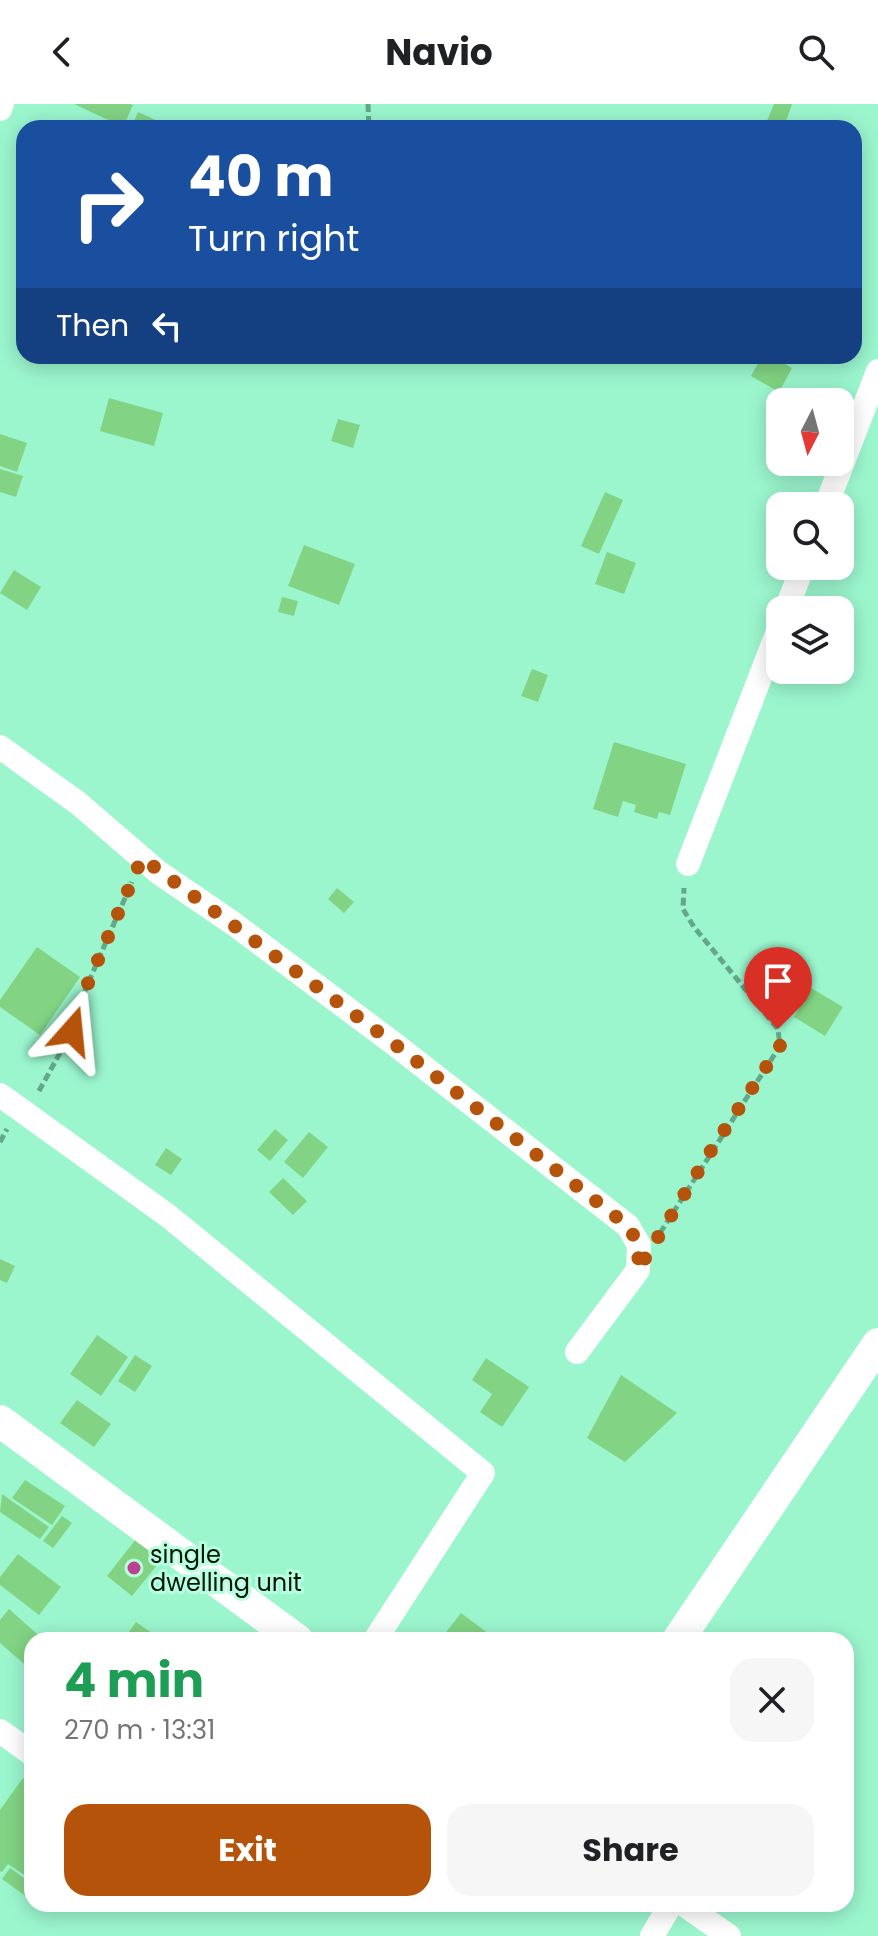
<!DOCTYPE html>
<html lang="en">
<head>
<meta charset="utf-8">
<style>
	body { margin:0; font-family:Poppins,sans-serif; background:#f6f6f6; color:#202124; height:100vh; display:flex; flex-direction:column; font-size:30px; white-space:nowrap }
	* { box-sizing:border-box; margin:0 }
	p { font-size:26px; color:#757577 }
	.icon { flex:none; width:44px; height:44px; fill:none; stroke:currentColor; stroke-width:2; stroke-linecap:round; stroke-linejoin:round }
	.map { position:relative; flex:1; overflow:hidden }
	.panel { position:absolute; left:24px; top:1528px; width:830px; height:280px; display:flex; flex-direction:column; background:#fff; border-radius:24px; box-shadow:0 4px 20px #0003 }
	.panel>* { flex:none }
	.hud { position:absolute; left:16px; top:16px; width:846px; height:244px; border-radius:24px; box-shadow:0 4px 20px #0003; background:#1a4fa0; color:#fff; overflow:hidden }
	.needle { width:52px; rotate:186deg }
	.tools { position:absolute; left:766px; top:284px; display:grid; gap:16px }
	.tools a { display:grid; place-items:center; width:88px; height:88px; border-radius:16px; background:#fff; box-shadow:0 4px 20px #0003; font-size:40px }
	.pin { position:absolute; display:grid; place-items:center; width:68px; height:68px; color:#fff; margin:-82px -34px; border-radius:50% 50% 50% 0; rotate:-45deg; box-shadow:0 0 8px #0007 }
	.pin .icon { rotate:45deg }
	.me { position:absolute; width:88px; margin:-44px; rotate:18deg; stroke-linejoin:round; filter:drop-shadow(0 0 6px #0008) }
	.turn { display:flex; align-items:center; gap:28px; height:168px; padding:0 40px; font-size:36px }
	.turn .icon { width:104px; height:104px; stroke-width:2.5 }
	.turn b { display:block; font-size:56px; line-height:68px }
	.then { display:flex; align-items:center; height:76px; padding:0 40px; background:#0003; gap:16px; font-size:30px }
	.round { display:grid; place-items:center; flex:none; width:84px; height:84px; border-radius:24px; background:#f6f6f6 }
	.summary { display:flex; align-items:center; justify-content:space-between; height:136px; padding:0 40px }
	h1 { font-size:48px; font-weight:700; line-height:60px; color:#1e9e55 }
	.button { display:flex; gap:16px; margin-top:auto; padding:16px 40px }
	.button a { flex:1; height:92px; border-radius:24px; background:#b45309; color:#fff; font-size:32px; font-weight:700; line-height:92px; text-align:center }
	.button a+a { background:#f6f6f6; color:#202124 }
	header { display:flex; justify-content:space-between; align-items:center; height:104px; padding:0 40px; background:#fff; font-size:36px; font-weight:700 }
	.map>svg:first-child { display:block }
	.building { fill:#82d484 }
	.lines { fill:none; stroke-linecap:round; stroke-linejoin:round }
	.path { stroke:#64a78a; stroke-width:5; stroke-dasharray:8 4; stroke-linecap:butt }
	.street { stroke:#fff; stroke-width:24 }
	.secondary { stroke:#fff; stroke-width:32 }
	.route { stroke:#b45309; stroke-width:14; stroke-dasharray:0 25.2 }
	.poi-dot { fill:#bd4191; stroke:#b8ffde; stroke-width:3 }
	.labels { text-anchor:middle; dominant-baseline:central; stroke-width:6; stroke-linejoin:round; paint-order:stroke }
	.poi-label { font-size:24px; fill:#00160c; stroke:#b8ffde; text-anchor:start }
</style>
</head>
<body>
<header><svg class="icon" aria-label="back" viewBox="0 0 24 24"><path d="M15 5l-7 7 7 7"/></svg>Navio<svg class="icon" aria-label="search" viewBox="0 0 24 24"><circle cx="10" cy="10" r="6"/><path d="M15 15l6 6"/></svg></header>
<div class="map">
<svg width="878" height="1832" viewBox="0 0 878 1832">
	<rect width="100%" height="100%" fill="#9bf6ce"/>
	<path class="building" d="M74,0h56l3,1 -10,22z
		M774,0h18l-8,23 -17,-6z
		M138,8l35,16h-42z
		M762,252h9l21,12 -13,24 -28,-16z
		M109,294l54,15 -9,33 -54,-15z
		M338,315l22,6 -7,23 -22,-7z
		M0,330l27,9 -10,29 -17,-6z
		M0,365l23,7 -7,21 -16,-5z
		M605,388l18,8 -24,54 -18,-8z
		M304,441l51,19 -16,41 -51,-19z
		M607,448l29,11 -12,31 -29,-10z
		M14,466l27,17 -14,23 -27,-17z
		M282,493l16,4 -4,15 -16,-4z
		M532,565l16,6 -10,27 -17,-6z
		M614,638l72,22 -16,51 -11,-3 -2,7 -23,-7 2,-7 -13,-4 -5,16 -25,-8z
		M337,784l17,14 -10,11 -16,-14z
		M37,843l43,30 -40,58 -40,-28v-7z
		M811,884l32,19 -18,29 -31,-19z
		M275,1025l13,11 -18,21 -13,-11z
		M309,1028l19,15 -25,31 -19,-16z
		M166,1044l16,11 -11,16 -16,-10z
		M283,1074l24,23 -14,14 -24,-23z
		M0,1155l15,7 -8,17 -7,-3z
		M97,1231l31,22 -27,39 -31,-22z
		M135,1251l17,11 -17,26 -17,-11z
		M486,1254l43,29 -27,40 -22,-15 12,-18 -20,-14z
		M621,1271l56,38 -52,49 -38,-24z
		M77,1296l34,24 -17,23 -34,-24z
		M25,1376l40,26 -13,19 -40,-27z
		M2,1390l47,33 -9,12 -40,-27z
		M62,1412l10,7 -19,25 -10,-7z
		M136,1435l26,20 -30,37 -25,-20z
		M18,1450l43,33 -22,28 -39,-30v-8z
		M9,1505l35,31h-12v31l-32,-28v-23z
		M461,1509l36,27h-57z
		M136,1518l26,18h-39z
		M23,1674l9,7v95l-24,-16 -6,8 -2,-1v-61z
		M10,1764l22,16 -5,13 -25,-18z"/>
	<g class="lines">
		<path class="path" d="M368,0l1,24
			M39,987l33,-60 14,-43 46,-106
			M0,1038l7,-13
			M660,1129l120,-187 -2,-17 -84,-102 -11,-18 1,-21"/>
		<path class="street" d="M0,5l2,-5
			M826,402l52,-135
			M786,506l17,-44
			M0,643l78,56 80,69 76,52 159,119 235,183 11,19 -1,25 -61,82
			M688,760l92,-238
			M0,991l167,120 316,258 -108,167
			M0,1627l32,23
			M683,1800l46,32
			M652,1832l19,-32"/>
		<path class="secondary" d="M0,1317l297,219
			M678,1536l200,-296"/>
	</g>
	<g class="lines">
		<path class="route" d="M72,927l14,-43 56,-130 251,185 235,183 11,19 -1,25 74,-121 68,-103 -2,-17"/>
	</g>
	<circle class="poi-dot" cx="134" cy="1464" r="8"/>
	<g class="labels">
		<g class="poi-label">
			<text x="150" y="1450">single<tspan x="150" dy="28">dwelling unit</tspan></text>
		</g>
	</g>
</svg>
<div class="tools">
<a><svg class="needle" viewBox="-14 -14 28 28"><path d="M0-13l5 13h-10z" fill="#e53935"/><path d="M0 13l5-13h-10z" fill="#757577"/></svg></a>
<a><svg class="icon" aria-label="search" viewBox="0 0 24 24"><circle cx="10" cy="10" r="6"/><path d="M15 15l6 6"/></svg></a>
<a><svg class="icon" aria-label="layers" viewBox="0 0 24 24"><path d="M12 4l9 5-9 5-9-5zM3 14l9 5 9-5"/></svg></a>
</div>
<div class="pin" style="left:778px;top:925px;background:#d93025"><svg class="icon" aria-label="arrive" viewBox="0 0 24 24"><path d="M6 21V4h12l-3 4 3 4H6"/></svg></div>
<svg class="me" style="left:72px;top:927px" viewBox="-20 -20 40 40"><path d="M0-17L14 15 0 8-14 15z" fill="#b45309" stroke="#fff" stroke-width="4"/></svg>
<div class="hud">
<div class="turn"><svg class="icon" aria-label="right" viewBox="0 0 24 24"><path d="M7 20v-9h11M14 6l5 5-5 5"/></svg><div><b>40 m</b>Turn right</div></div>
<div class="then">Then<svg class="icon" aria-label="left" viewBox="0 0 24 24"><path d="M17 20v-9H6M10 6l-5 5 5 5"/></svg></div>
</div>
<section class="panel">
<div class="summary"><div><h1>4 min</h1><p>270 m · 13:31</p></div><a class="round"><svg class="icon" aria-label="close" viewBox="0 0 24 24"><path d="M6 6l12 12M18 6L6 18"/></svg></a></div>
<div class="button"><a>Exit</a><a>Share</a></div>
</section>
</div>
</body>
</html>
